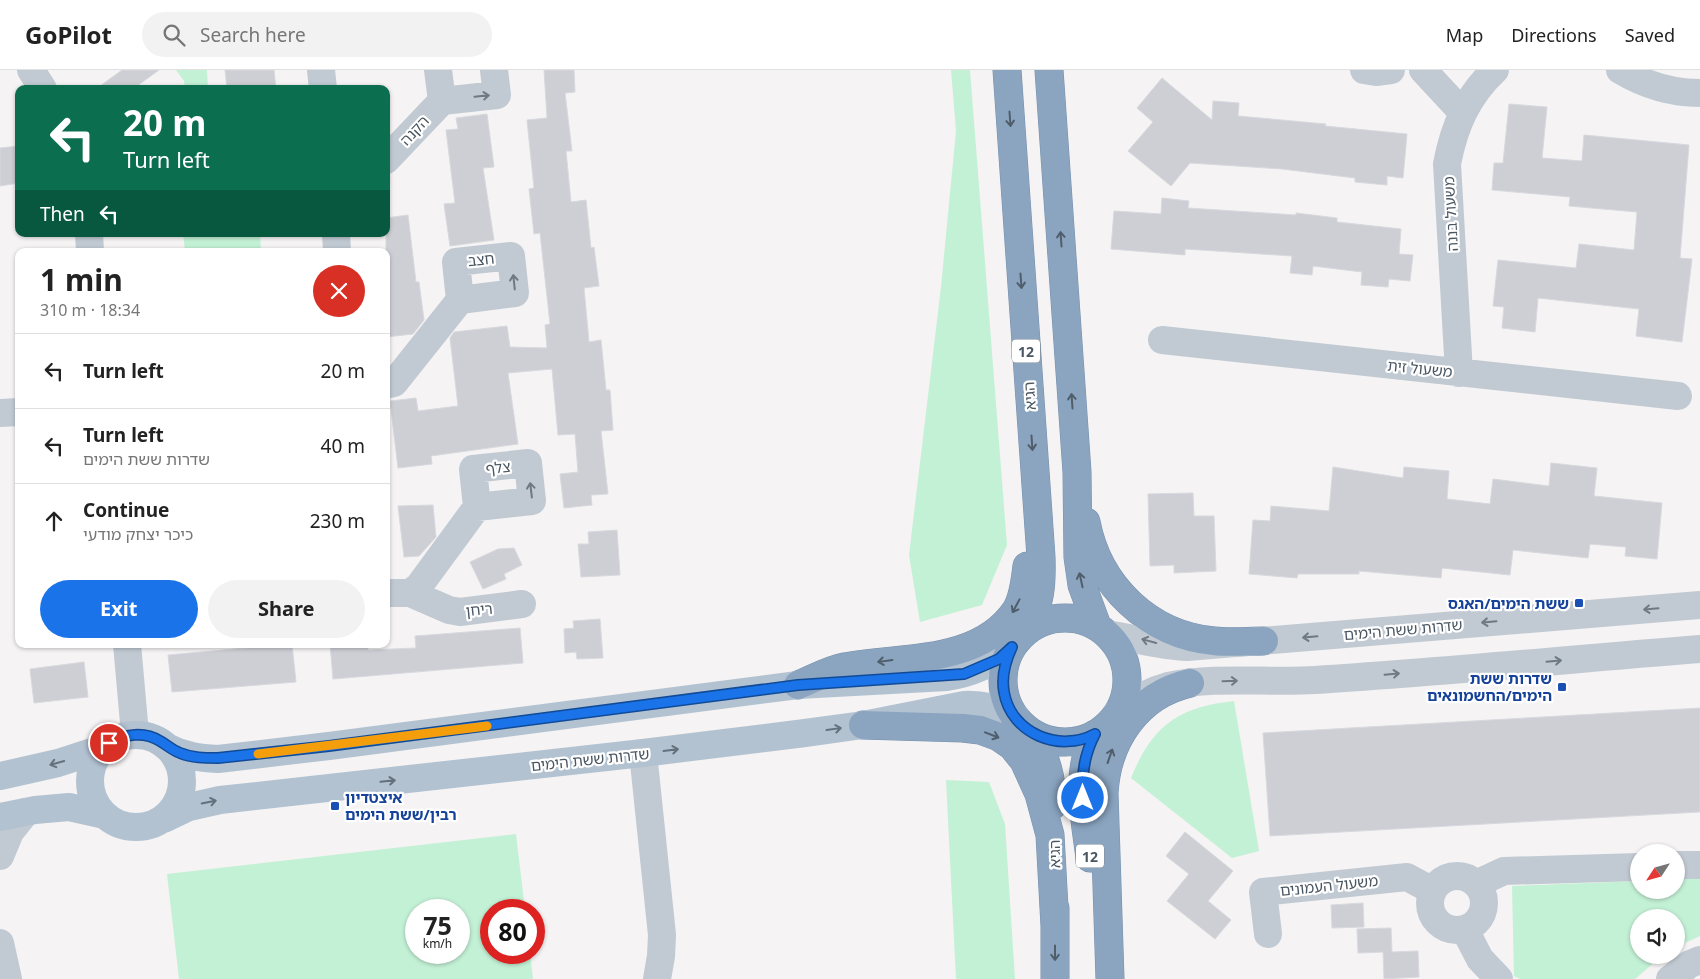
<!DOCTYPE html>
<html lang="en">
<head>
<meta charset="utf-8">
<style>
	body { margin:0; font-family:"Noto Sans","Noto Sans Hebrew",sans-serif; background:#f2f2f2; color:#222; height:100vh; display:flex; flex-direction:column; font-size:19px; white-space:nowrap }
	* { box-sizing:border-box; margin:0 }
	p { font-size:16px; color:#767676 }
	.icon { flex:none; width:28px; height:28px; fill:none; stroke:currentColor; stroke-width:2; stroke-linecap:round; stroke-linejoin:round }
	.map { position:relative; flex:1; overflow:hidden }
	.side { position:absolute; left:15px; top:178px; width:375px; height:400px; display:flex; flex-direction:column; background:#fff; border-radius:10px; box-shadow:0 1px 4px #0004 }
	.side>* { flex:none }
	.banner { position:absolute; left:15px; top:15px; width:375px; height:152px; border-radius:10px; box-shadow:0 1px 4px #0004; background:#0b6e4f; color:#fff; overflow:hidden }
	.needle { width:32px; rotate:234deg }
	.controls { position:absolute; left:1630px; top:774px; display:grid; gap:10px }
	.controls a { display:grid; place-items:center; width:55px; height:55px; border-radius:50%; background:#fff; box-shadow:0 1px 4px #0004; font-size:25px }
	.speed { position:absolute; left:405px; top:829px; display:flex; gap:10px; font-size:25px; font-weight:700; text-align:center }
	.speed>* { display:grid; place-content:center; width:65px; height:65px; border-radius:50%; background:#fff; box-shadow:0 1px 4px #0004; line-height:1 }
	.speed small { font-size:12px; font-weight:400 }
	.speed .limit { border:8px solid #d22; background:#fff; color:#111 }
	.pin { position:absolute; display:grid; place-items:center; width:42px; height:42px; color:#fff; margin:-21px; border:2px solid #fff; border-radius:50%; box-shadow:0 1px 5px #0007 }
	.me { position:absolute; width:55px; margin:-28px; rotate:0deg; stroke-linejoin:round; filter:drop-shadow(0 0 4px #0008) }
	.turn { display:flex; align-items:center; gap:18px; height:105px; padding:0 25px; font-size:22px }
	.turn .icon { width:65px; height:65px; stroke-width:2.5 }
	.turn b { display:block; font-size:35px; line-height:42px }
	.then { display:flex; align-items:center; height:48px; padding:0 25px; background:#0003; gap:10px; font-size:19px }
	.round { display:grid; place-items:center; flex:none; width:52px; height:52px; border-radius:26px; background:#f2f2f2 }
	.headline { display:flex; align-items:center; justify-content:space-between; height:85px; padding:0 25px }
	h1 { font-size:30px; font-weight:700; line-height:38px }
	.action { display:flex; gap:10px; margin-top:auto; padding:10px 25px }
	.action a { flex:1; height:58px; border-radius:30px; background:#1a73e8; color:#fff; font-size:20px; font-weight:700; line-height:58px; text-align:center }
	.action a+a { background:#f2f2f2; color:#222 }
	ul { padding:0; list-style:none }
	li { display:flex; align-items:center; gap:15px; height:75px; padding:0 25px; border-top:1px solid #e0e0e0 }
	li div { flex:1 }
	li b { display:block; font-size:19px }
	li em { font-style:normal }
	header { display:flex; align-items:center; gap:30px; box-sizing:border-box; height:70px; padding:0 25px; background:#fff; border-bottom:1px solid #e0e0e0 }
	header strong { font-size:24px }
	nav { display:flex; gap:28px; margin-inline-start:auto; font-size:18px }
	.search { width:350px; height:45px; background:#f2f2f2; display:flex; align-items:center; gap:12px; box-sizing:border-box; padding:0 18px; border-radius:28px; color:#767676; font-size:19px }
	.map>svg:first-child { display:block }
	.green { fill:#c3f1d5; fill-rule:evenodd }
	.building { fill:#cdcfd5; stroke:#d7d9de }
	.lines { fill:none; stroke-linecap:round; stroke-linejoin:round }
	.highway-casing { stroke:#7690ad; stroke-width:29 }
	.minor { stroke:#c1cad2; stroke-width:28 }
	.major { stroke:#b3c2d1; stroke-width:28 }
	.highway { stroke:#8ba5c1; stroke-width:28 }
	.oneway { stroke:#6e7983 }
	.oneway2 { stroke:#505e6b }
	.oneway3 { stroke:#64717d }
	.route-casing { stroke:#114b97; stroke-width:12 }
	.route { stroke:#1a73e8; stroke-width:9 }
	.slow { stroke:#f59e0b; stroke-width:9 }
	.transit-dot { fill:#1a4fb4; stroke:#fff; stroke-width:2 }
	.labels { text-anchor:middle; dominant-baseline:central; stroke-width:4.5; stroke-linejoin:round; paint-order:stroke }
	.shield { fill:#fff; stroke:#808990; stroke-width:1 }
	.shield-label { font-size:14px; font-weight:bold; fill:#4a5661 }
	.street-label { font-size:15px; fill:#4a5661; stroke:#fff }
	.transit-label { font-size:15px; font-weight:bold; fill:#164399; stroke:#fff; text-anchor:end }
</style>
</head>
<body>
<header>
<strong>GoPilot</strong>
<div class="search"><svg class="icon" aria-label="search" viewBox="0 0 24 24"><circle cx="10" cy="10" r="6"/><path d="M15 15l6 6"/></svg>Search here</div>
<nav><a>Map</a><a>Directions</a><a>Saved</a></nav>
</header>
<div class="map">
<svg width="1700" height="909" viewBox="0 0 1700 909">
	<rect width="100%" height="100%" fill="#f5f3f3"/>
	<path class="green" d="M176,0h31l1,19h-23l-1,-8z
		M951,0h19l37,475 -25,60 -62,17 -11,-67 32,-268 15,-156z
		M183,164h77l1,17h-76z
		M1234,631l25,150 -27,7 -101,-80c21,-52 47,-71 103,-77z
		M946,710l43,2 16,42 10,155h-59z
		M516,764l9,76h-34v42l39,1 3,26h-354l-12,-105zM416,840h43v42h-43z
		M1700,808v58l-24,11v-29h-37v37h24l-28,24h-115l-6,-3 -2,-90 127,-5v9h37v-11z"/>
	<path class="building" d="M122,0h37l-26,19h-37z
		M225,0h49l2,19h-49z
		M544,0h30l1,22 -10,1 7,58h-6l5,51 15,-2 5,48 3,-1 5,39 -15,2 5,54 12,-2 5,50h4l3,40 -12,1 7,63 -17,1 1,10 -28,3 -4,-34 18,-2 -3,-38 -17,1 -6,-66 -44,4 10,71 -87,12 1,8 -34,4 -8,-67 26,-3 2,13 40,-5 -8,-68 4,-6 53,-6 3,21 37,1 -2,-23 5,-1 -10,-91 -6,1 -5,-45 5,-1 -7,-68 20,-2z
		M1162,8l50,42 1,-19 26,2 -1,13 88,8 -1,2 82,8 -4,44 -16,-2v9l-32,-3v-4l-73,-9 -92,-6 -19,23 -43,-35 25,-29 -16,-14z
		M1509,34l38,3 -5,51 40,3 2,-26 105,10 -9,113 12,1 -10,83 -46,-6 3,-27 -101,-11 -3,34 -33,-4 2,-21 -11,-1 5,-46 78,8 3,-24 55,6 3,-38 -68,-6 1,-9 -78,-7 2,-27h9z
		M487,44l7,53 -11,1 11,72 -44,6 -6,-42 11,-1 -9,-73 12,-1 -2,-11z
		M19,76v37l-19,3v-38z
		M1162,128l27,3 -1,7 108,7v-2l41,5v4l64,7 -2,25 14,1 -3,26 -21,-2 -1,8 -27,-2 1,-13 -49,-6 -1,9 -22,-2 2,-17 -107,-7v6l-74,-6 3,-38 47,3z
		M408,145l8,67h3l5,38 -11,14 -27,3v-119z
		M1551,393l46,5 -3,28 68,7 -5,56 -32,-3 1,-9 -36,-3 -2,14 -75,-8 -3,25 -68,-7 -1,10 -82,-7v3h-61l-1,4 -48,-4 4,-54 17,1 1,-15 58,5 4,-44 70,11 1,-11 45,4 -2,28 43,5 3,-25 56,7z
		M1193,423l1,23h20l2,55 -42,2v-8l-24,1 -2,-72z
		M433,435l3,32 -17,19 -15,1 -6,-51z
		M617,460l3,45 -39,2 -3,-33h11l-1,-12z
		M514,478l8,17 -18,9 2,5 -23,10 -13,-27 28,-13z
		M600,549l3,39 -26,1 -1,-7 -11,1 -1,-24 10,-1 -1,-7z
		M520,558l3,35 -190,16 -3,-35h38v6l48,-2 -1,-12z
		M256,574h36l4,38 -124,10 -4,-37 89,-8z
		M84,592l4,35 -54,6 -4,-34z
		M1700,638v104l-430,24 -7,-103z
		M1185,762l48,39 -25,30 23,19 -16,19 -48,-38 22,-27 -23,-18z
		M1363,833l1,24 -32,1 -1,-23z
		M1391,858l1,24 26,-1 1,26 -35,2 -1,-27 -25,1 -1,-24z"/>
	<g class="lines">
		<g class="highway-casing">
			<path id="highway" d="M1007,0l34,487c1,30 -1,45 -13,72
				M1049,0l28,402 1,85 4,28 15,41
				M1086,452c12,64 63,113 128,119 17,2 34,0 50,0
				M1003 610a62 62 0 1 1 124 0a62 62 0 1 1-124 0Z
				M798,615c15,-6 31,-15 46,-18 58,-11 135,-2 172,-57 8,-13 9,-30 11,-44
				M863,655l100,3 17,2 19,7 13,9 12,15 15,33 11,41 5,91
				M1033,663c14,28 18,42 20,72
				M1090,788c-5,-42 -16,-84 5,-124
				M1055,838v71
				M1110,909l-6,-186c3,-52 33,-98 86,-110"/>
		</g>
		<path class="minor" d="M31,0l12,19
			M321,0l2,19
			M438,0l4,31
			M1364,0l12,2 15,-2
			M1423,0l40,43
			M1620,0c25,15 51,23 80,23
			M386,90l56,-59 55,-6 -3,-25
			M89,164l1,17
			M336,164l1,17
			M1162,270l516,56
			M1459,303l-12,-209c7,-37 20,-68 48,-94
			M386,315l8,-2 66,-83 55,-7 -4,-37 -55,6 4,38
			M0,343l19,-1
			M386,523h24l9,-7 58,-79 -4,-38 55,-6 4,38 -55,6
			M410,523l39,17 11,2 62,-8
			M1107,564c26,4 53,12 80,13l513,-42
			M127,574l8,90
			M1118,642c16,-12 31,-21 50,-26 48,-10 99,-3 147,-6 129,-8 257,-21 385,-31
			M643,683l19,182 -1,21 -4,23
			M0,786l10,-24 16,-20
			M1676,795h24
			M1430 833a27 27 0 1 1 54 0a27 27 0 1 1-54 0Z
			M1476,814l28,-13 135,-4
			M1465,860l15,29 19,20
			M1268,864l-5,-42 144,-15 26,14
			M0,873l8,36
			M1670,909l20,-15 10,-4"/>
		<path class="major" d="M90 711a46 46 0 1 1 92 0a46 46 0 1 1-92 0Z
			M167,677c17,9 32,11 51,12l111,-13 469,-61 149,-8c26,-4 46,-13 65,-30
			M0,706l58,-13 46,-15
			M0,747l35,-7 34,-3 36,8
			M164,749l25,-12 31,-7 423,-47 162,-20 58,-8 101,-20c19,-1 34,3 51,11"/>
		<use href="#highway" class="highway"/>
	</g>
	<defs><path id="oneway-shaft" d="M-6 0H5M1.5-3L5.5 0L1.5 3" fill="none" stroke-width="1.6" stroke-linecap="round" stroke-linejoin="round" transform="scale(1.25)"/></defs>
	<g class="oneway">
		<use href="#oneway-shaft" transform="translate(482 26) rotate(-6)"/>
		<use href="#oneway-shaft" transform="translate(514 212) rotate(-96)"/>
		<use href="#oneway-shaft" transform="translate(531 420) rotate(-97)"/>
		<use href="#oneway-shaft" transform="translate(1651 539) rotate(175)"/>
		<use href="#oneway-shaft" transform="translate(1489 552) rotate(175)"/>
		<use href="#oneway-shaft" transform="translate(1310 567) rotate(175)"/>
		<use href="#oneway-shaft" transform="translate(1149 571) rotate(-165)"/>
		<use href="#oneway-shaft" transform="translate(1554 591) rotate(-5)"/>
		<use href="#oneway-shaft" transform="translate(1392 604) rotate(-5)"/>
		<use href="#oneway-shaft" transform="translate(1230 611) rotate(-2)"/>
	</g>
	<g class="oneway2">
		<use href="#oneway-shaft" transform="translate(1010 49) rotate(86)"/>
		<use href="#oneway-shaft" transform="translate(1061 169) rotate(-94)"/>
		<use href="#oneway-shaft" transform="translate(1021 211) rotate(86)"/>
		<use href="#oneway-shaft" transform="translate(1072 331) rotate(-94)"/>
		<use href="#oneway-shaft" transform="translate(1032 373) rotate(86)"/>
		<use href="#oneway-shaft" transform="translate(1081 510) rotate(-102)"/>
		<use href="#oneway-shaft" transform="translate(1016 536) rotate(118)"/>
		<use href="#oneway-shaft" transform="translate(885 591) rotate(172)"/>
		<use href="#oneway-shaft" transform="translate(992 665) rotate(21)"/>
		<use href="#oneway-shaft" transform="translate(1110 686) rotate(-71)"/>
		<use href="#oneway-shaft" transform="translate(1055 883) rotate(90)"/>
	</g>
	<g class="oneway3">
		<use href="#oneway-shaft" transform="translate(834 659) rotate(-8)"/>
		<use href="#oneway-shaft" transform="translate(671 680) rotate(-7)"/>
		<use href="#oneway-shaft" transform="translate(57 693) rotate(164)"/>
		<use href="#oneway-shaft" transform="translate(388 711) rotate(-6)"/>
		<use href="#oneway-shaft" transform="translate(209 732) rotate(-11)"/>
	</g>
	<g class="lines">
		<g class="route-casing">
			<path id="route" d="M109,673c16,-9 35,-12 51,-2 7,4 12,9 20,12 12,5 25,5 38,5l111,-12 469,-61 166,-11 35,-15 13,-12c-7,15 -11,29 -8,45 7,42 56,61 91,42 -11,21 -14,42 -12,64"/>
		</g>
		<use href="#route" class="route"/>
		<path class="slow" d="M258,684l229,-28"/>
	</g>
	<g class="transit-dot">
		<rect x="1574" y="528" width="10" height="10" rx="2.5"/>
		<rect x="1557" y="612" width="10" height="10" rx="2.5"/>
		<rect x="330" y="731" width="10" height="10" rx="2.5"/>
	</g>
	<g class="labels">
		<g class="shield">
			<rect x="1012" y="269.5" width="28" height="23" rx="4"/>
			<rect x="1076" y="774.5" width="28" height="23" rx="4"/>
		</g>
		<g class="shield-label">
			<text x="1026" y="281">12</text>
			<text x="1090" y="786">12</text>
		</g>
		<g class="street-label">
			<text transform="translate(414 60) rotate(-47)">הקנה</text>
			<text transform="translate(1450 144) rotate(-93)">משעול בננה</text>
			<text transform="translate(481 189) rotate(-6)">חצב</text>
			<text transform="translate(1420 298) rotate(6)">משעול זית</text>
			<text transform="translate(1029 326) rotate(-94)">הגיא</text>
			<text transform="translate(498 397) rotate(-6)">צלף</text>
			<text transform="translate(479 539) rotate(-6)">ריחן</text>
			<text transform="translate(1403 559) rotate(-5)">שדרות ששת הימים</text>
			<text transform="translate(590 689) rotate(-6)">שדרות ששת הימים</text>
			<text transform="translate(1054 784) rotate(-91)">הגיא</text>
			<text transform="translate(1329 815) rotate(-6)">משעול העמונים</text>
		</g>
		<g class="transit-label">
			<text x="1569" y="533">ששת הימים/האגס</text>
			<text x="1552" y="608">שדרות ששת<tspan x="1552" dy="17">הימים/החשמונאים</tspan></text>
			<text x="345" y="727" text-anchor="start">איצטדיון<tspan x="345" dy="17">רבין/ששת הימים</tspan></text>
		</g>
	</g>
</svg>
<div class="controls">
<a><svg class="needle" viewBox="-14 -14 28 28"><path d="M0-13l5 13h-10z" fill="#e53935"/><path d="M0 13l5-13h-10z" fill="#767676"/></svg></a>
<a><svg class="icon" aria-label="sound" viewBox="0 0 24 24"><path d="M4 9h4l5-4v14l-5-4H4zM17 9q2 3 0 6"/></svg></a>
</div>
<div class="speed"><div>75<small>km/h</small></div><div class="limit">80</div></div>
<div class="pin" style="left:109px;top:673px;background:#d93025"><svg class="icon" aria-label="arrive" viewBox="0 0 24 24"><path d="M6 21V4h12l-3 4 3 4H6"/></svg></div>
<svg class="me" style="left:1083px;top:728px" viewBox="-20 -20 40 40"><circle r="17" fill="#1a73e8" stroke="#fff" stroke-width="3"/><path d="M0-11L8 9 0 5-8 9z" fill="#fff"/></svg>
<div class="banner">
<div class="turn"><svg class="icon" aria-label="left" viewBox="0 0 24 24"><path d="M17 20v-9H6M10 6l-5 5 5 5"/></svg><div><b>20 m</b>Turn left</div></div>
<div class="then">Then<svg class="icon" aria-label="left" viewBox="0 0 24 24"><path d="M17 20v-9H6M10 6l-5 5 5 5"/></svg></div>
</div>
<section class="side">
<div class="headline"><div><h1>1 min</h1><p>310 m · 18:34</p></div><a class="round" style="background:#d93025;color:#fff"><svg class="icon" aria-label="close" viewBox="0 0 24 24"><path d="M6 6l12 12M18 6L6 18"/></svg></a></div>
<ul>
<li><svg class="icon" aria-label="left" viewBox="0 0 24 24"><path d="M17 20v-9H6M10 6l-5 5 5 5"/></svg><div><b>Turn left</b></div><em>20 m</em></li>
<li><svg class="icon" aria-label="left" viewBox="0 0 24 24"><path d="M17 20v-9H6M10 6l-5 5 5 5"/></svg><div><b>Turn left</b><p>שדרות ששת הימים</p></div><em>40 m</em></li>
<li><svg class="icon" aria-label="ahead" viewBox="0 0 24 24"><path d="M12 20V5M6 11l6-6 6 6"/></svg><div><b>Continue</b><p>כיכר יצחק מודעי</p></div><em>230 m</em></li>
</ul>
<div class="action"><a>Exit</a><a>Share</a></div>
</section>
</div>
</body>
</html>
